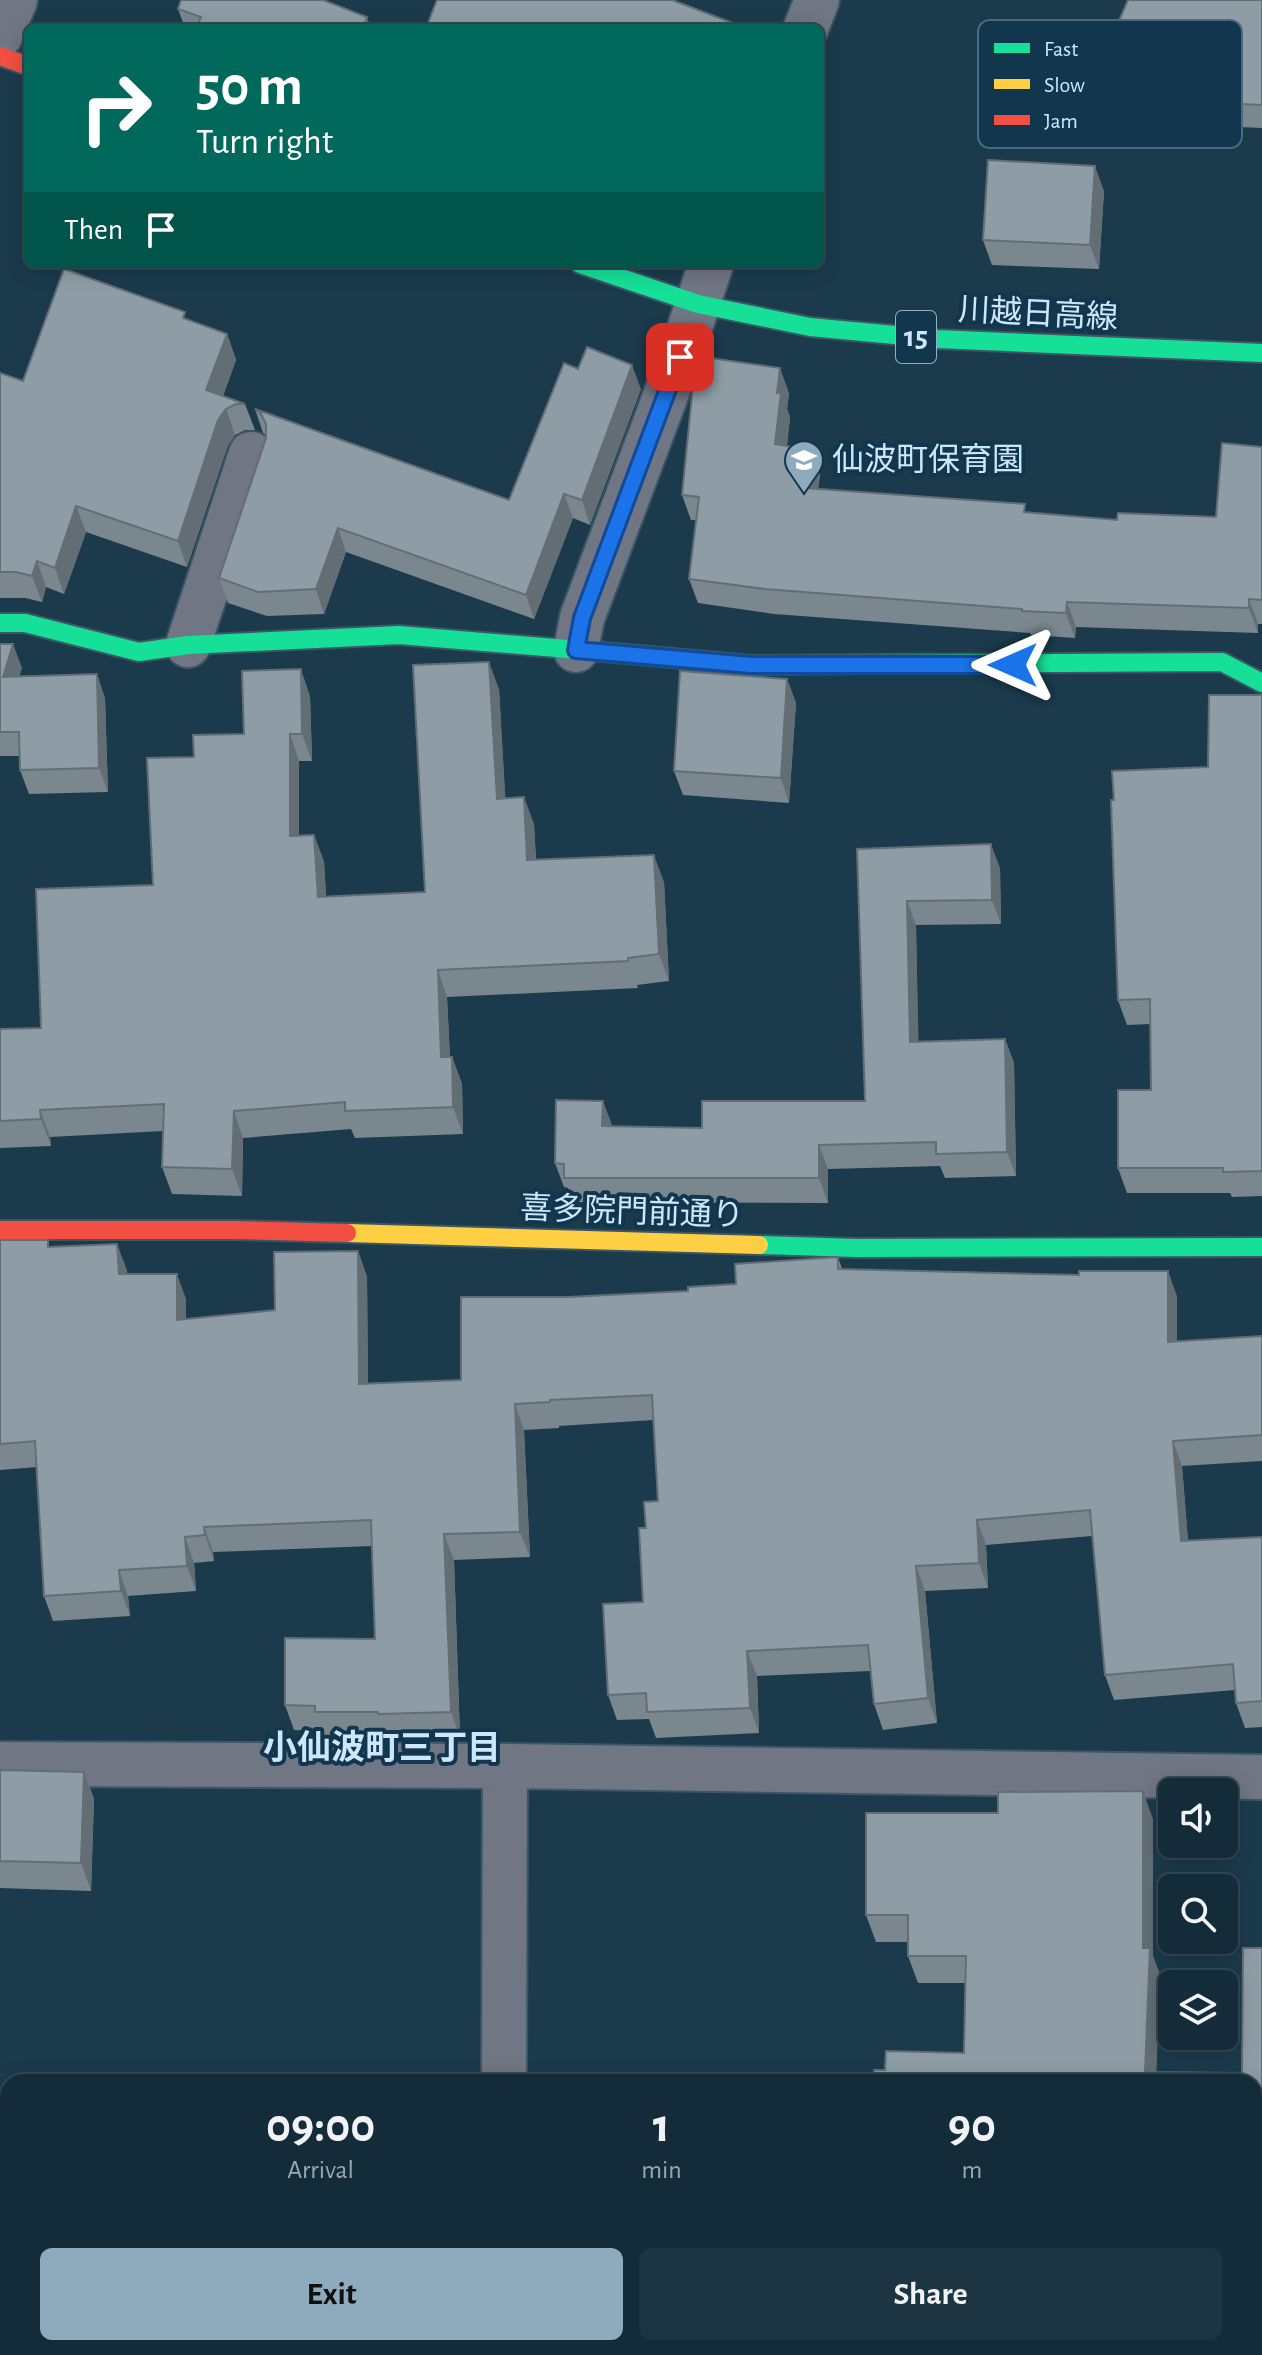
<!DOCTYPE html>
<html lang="en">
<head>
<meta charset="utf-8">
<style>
	body { margin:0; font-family:"Alegreya Sans","Noto Sans JP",sans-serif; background:#1d3442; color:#f1f3f6; height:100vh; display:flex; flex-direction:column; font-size:30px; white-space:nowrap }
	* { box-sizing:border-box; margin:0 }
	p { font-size:26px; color:#9da7af }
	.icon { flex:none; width:44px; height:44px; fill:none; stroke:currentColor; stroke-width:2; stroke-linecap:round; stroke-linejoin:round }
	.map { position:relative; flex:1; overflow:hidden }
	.details { position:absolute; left:0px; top:2074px; width:1262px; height:282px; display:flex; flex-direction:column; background:#142c3a; border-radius:24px 24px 0 0; box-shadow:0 4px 20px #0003,0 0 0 2px #334854 }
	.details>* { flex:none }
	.hud { position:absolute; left:24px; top:24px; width:800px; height:244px; border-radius:12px; box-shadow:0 4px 20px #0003,0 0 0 2px #334854; background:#00695c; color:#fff; overflow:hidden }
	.tools { position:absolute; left:1158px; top:1778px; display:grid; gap:16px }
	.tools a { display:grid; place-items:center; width:80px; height:80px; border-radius:12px; background:#142c3a; box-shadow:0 4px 20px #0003,0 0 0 2px #334854; font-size:40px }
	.pin { position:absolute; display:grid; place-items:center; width:68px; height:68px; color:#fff; margin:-34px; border-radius:16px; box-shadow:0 4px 12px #0006 }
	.me { position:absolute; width:88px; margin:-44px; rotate:270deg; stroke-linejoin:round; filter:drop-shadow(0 0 6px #0008) }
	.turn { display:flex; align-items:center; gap:28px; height:168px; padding:0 40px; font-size:36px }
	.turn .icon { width:104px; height:104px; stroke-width:2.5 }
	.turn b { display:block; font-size:56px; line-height:68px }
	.then { display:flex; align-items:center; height:76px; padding:0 40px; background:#0003; gap:16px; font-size:30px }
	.eta { display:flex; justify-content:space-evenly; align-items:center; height:136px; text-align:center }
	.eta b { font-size:48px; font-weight:700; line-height:56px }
	.cta { display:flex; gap:16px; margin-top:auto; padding:16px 40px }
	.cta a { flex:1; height:92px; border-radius:12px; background:#8eabbe; color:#111; font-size:32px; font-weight:700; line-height:92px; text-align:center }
	.cta a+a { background:#1d3442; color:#f1f3f6 }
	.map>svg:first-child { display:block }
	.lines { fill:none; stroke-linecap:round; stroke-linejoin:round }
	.street-casing { stroke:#3c5665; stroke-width:48 }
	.fast-casing { stroke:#3c5665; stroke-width:22 }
	.slow-casing { stroke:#3c5665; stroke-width:22 }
	.jam-casing { stroke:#3c5665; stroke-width:22 }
	.street { stroke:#707683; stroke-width:44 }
	.fast { stroke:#16e098; stroke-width:18 }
	.slow { stroke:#ffcf43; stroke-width:18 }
	.jam { stroke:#f24e42; stroke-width:18 }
	.wall { fill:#7a878e }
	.shaded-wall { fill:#636e74 }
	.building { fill:#8e9da5; stroke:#636e74; stroke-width:2 }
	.route-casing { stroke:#114b97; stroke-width:20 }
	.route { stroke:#1a73e8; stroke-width:14 }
	.labels { text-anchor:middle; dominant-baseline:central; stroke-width:8; stroke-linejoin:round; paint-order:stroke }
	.shield { fill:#11364e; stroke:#94b2c7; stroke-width:2 }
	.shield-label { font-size:30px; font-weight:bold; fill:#cce7fb }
	.street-label { font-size:32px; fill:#cce7fb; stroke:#11364e }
	.poi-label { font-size:32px; fill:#cce7fb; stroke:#11364e; text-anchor:start }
	.neighbourhood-label { font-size:34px; font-weight:bold; fill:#cce7fb; stroke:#11364e }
	.key { fill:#11364e; stroke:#496b82; stroke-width:2 }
	.key-label { font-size:22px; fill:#cce7fb }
</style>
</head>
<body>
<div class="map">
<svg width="1262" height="2355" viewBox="0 0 1262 2355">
	<rect width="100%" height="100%" fill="#1b3b4d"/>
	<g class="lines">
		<g class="street-casing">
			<path id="street" d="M806,28l11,-28
				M0,36l15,-36
				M188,645l63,-191
				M576,650l6,-32 98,-261 31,-93
				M0,1764l505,2 757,11
				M504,2082l1,-316
				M504,2355v-7"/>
		</g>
		<g class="fast-casing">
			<path id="fast" d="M580,264l118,40 112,23 127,12 325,14
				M0,623h25l114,29 49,-7 211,-10 228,19
				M869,664l353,-2 40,21
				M759,1245l97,3 406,-1"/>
		</g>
		<g class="slow-casing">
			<path id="slow" d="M347,1233l412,12"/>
		</g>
		<g class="jam-casing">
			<path id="jam" d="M0,56l28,10
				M627,654l124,11 118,-1
				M0,1230h233l114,3"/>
		</g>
		<use href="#street" class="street"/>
		<use href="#fast" class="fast"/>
		<use href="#slow" class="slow"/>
		<use href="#jam" class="jam"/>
	</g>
	<path class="wall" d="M1262,0v128l-116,-5 -44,-18 -9,-24z
		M178,9l193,19h-186z
		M1104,191l-5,78 -107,-4 -9,-25z
		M189,320l38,14 9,26 -13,36 22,8 10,26h-10l-10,5 -7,10 -41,122 -101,-35 -22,62 -18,-7 -4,15 -17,-4h-25v-225l23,8z
		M578,369l63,20 -51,136 -17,-7 -39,101 -188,-67 -22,62 -57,2 -39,-13 -9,-25 47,-140v-3l-3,-2 -8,-24 254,91z
		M789,393l-2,16 3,8 -3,29 33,29 -2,14 210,24 89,7 99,-3 46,-70v177h-4v9l-182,-6 -1,11 -44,-3 -1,-2 -256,-19 -76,-11 -9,-24 7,-59h-5l-9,-25z
		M0,644l22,24 -3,8 78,-2 8,25 3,93 -79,2 -9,-24v-14h-20z
		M787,679l9,24 -7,100 -106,-8 -9,-24z
		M499,689l6,109 29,26 2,35 128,23 5,99 -32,4 1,3 -191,9 3,60h2l10,27 1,50 -108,4 -4,-9 -108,9 -1,58 -70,-2 -10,-27 1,-36 -113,6 1,9 -51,2v-119l41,-1 112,-143 41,-128 50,-23 66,-38 2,65h-13v75l15,-1 10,27 2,35 99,-5z
		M1262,695v501l-30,1 -2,-4h-103l-9,-25 33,-78 -1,-66 -23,1 -9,-25 -4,-200 94,-33z
		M857,849l143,19 1,56 -85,1 2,117 87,-3 9,24 2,113 -71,2 -5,-12 -112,3v34l-255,-1 -5,-14 -4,-1 -9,-24 57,-38v1l90,2 163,-27z
		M0,1240l50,7 67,-3 10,30 59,25v20l89,-9 83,-59 9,26 1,106 93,-3 107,-83 120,-6 48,-7 102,-27 4,12 335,27v45l85,-5v125l-80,5 6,75 74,-4v190l-17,1 -9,-25 -1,-13 -121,10 -9,-25 -13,-139 -106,9 2,43 -63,3 12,132 -54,7 -9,-26 -4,-33 -113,5 2,57 -103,5 -7,-19 -32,1 -9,-25 35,-93 3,-74 12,-27 -5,-81 -94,6v2l-35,2 6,127 -76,3 6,177 -73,3 -1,-3h-61l-2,-6 -29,-1 -9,-25 90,-66 -3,-93 -159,6 1,9 -20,2 2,28 -68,5 2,20 -77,5 -9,-25 -7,-129 -37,3z
		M0,1770l84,2 10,27 -3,92 -91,-3z
		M1153,1819v137l7,19 -4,97 86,1 20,-125v293l-8,-1v-158l-369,-12 79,-17 1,-70h-47l-10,-27v-14h-32l-10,-27z
		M628,2348h234v7h-232z"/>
	<path class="shaded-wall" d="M367,17l4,11h-8z
		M1095,166l9,25 -5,78 -9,-24z
		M227,334l9,26 -20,56 -10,-26z
		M632,365l9,24 -51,136 -8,-25z
		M780,368l9,25 -2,16 3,8 -6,52 -9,-25 2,-51z
		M226,409l9,26 -7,10 -41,122 -9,-26 40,-121z
		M811,450l9,25 -5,38 -9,-25z
		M564,494l9,24 -39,101 -8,-24z
		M76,506l10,26 -22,62 -9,-26z
		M338,528l8,24 -22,62 -8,-25z
		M37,561l9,26 -4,15 -10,-26z
		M1249,599l9,25v9l-9,-25z
		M1067,602l9,25 -1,11 -9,-25z
		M13,644l9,24 -10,33 -9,-24z
		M489,662l10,27 8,137 -10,-27z
		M301,669l9,27 2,65 -10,-27z
		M97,674l8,25 3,93 -9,-24z
		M787,679l9,24 -7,100 -8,-25z
		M290,734l9,27v102l-9,-27z
		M524,797l10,27 3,63 -10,-27z
		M314,835l10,27 4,62 -10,-27z
		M991,844l9,24 1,56 -9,-24z
		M654,855l10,27 5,99 -10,-27z
		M907,901l9,24 3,141 -9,-24z
		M438,970l9,27 4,87 -10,-27z
		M1005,1039l9,24 2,113 -9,-24z
		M452,1057l10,27 1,50 -10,-27z
		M603,1101l9,24 -1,25 -9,-24z
		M40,1110l10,27 1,9 -10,-27z
		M234,1111l9,27 -1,58 -10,-27z
		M819,1145l9,24v34l-9,-25z
		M117,1244l10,26 1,29 -9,-25z
		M358,1251l9,26 1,132 -9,-25z
		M1168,1271l9,25v71l-9,-25z
		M177,1274l9,25v46l-9,-25z
		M515,1404l9,26 6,127 -10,-25z
		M1173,1441l9,25 8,100 -9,-25z
		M977,1520l9,25 2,43 -9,-25z
		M204,1527l9,25 1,9 -9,-26z
		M444,1534l10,26 6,177 -9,-25z
		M185,1537l9,26 2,28 -9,-25z
		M916,1566l9,25 12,132 -9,-25z
		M119,1570l9,26 2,20 -9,-25z
		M747,1651l10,25 2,57 -9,-25z
		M84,1772l10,27 -3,92 -10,-28z
		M1143,1791l10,28v137l7,19 -4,107 -11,-10 -2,-124z
		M107,2348h6l2,7h-8z
		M853,2348h9v7h-8z"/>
	<path class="building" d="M181,0h142l44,17 -4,11h-161l-5,-2 4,-9 -23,-8z
		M437,0h235l74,28h-320z
		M1128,0h134v105l-125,-6 -44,-18z
		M988,160l107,6 -5,79 -107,-5z
		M64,269l121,43 -2,6 44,16 -21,56 39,14h-9l-10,5 -8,11 -40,121 -102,-35 -21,62 -18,-7 -5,15 -16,-4h-16v-199l23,8z
		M587,347l45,18 -50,135 -18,-6 -38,101 -188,-67 -22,61 -58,3 -39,-14 47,-140v-14l-5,-10 -6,-5 254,91 55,-137 14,6z
		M696,356l84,12 -3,25h4l-6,51 36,6 -5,38 219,16 -1,8 93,8 1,-7 98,4 6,-74 40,4v153l-13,-1v9l-182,-6 -1,11 -44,-2v-2l-257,-20 -76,-10 10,-82 -17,-2z
		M0,644h13l-10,33 94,-3 2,94 -79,2 -1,-38h-19z
		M489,662l8,137 27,-2 3,63 127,-5 5,99 -31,4v3l-190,9 3,87h11l1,50 -108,4v-9l-111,9 -2,58 -70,-2 2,-63 -124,6 1,9 -41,2v-92l41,-1 -5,-139 117,-4 -6,-127 47,-1 -1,-22 51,-1 -2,-63 59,-2 1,65h-12v102l24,-1 4,62 107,-5 -12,-227z
		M680,671l107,8 -6,99 -107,-7z
		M1209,695h53v476l-39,1v-4h-105v-78h33l-1,-91 -32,1 -7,-200h3l-2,-29 96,-4z
		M991,844l1,56 -85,1 3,141 95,-3 2,113 -71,2v-12l-117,3v33h-255v-14l-9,-1 1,-63 47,1 -1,25 100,2v-27h163l-8,-252z
		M0,1240h48v7l69,-3 2,30h58v46l98,-10 -1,-58 84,-1 1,133 102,-4v-83h107l120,-6v-4l48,-3 -1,-20 103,-7v12l241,6v-4h89v71l94,-6v99l-89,6 8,100 81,-4v164l-26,2 -3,-39 -128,11 -15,-165 -113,10 2,43 -63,3 12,132 -54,6 -6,-59 -121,6 3,57 -103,4 -1,-19 -38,2 -5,-91 40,-2 -4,-74h7l-2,-26 14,-1 -6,-106 -102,5v2l-35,2 5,128 -76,2 7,178 -73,2v-2h-63v-6l-30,-1v-67l90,1 -4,-119 -167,7 1,8 -20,2 2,29 -68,4 2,21 -77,5 -9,-155 -35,3z
		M0,1770l84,2 -3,91 -81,-2z
		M1143,1791v157h7l-5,124 97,1 1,-125h19v265h-8v-131h-380v-12h11l1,-19 78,2 2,-97h-58v-41h-42v-102h132v-21z
		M1254,2315h8v40h-38l1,-7h29z
		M0,2316h8v32h99v7h-107z
		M628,2348h225v4l-225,-3z"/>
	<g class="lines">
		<g class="route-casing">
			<path id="route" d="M680,357l-98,261 -6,32 175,15h262"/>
		</g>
		<use href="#route" class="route"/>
	</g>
	<defs>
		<g id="school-pin" transform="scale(2)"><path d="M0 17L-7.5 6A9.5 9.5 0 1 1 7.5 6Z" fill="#8eabbe" stroke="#11364e"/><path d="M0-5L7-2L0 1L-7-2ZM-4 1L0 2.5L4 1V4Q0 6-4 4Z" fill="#fff"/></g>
	</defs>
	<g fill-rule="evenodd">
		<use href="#school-pin" x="804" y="460"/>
	</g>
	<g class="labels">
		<rect class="shield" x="896" y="311" width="40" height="52" rx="6"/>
		<g class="shield-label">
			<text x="916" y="337">15</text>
		</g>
		<g class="street-label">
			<text transform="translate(1038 314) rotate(3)">川越日高線</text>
			<text transform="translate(632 1212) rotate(2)">喜多院門前通り</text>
		</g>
		<g class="poi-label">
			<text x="832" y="460">仙波町保育園</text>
		</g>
		<g class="neighbourhood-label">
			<text x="382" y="1749">小仙波町三丁目</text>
		</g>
	</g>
	<rect x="978" y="20" width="264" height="128" rx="12" class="key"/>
	<rect x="994" y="43" width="36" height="10" fill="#16e098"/>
	<rect x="994" y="79" width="36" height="10" fill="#ffcf43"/>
	<rect x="994" y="115" width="36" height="10" fill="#f24e42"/>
	<g class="key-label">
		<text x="1044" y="56">Fast</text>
		<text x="1044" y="92">Slow</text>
		<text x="1044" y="128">Jam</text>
	</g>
</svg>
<div class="tools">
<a><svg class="icon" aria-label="sound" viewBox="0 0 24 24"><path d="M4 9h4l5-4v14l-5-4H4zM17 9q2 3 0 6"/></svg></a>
<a><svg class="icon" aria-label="search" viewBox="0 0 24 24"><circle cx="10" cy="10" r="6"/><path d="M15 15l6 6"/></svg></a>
<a><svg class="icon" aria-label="layers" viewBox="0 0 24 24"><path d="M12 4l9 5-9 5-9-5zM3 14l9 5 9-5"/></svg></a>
</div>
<div class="pin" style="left:680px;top:357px;background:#d93025"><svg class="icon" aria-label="arrive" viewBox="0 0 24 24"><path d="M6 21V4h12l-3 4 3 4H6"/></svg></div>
<svg class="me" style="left:1013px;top:665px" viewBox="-20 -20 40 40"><path d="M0-17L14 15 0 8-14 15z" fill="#1a73e8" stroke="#fff" stroke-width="4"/></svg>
<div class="hud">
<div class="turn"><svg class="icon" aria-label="right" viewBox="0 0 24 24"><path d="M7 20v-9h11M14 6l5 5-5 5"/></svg><div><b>50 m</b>Turn right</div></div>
<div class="then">Then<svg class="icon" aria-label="arrive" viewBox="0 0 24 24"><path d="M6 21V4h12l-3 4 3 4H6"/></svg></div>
</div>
<section class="details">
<div class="eta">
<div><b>09:00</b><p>Arrival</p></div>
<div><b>1</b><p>min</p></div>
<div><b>90</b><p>m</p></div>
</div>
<div class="cta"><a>Exit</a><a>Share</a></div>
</section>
</div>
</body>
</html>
